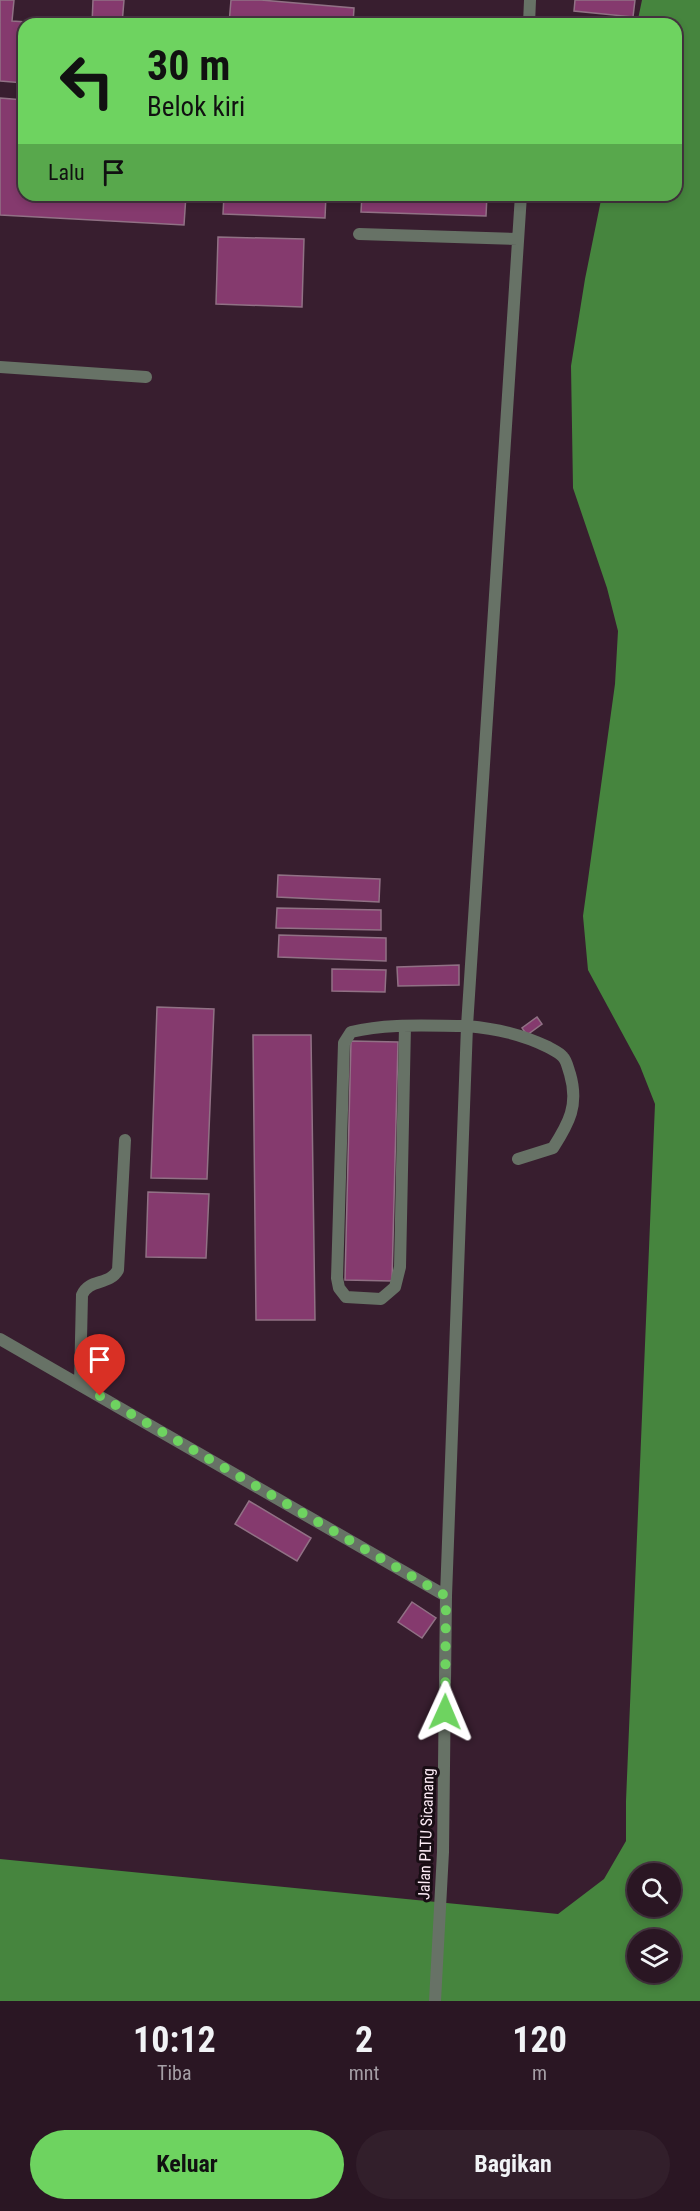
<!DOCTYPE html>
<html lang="id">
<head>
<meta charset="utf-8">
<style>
	body { margin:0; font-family:"Roboto Condensed",sans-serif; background:#321f2b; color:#f1f3f6; height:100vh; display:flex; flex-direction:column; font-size:22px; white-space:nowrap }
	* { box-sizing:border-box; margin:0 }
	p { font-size:20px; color:#a59fa6 }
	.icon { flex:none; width:33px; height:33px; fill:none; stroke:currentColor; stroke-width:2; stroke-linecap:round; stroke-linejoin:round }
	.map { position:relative; height:2001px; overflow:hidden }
	.details { display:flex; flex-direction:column; background:#2a1623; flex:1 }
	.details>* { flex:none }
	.top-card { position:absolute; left:18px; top:18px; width:664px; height:183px; border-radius:18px; box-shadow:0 3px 9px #0003,0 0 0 2px #463541; background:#6ed360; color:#111; overflow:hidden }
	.fabs { position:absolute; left:627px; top:1863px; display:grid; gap:12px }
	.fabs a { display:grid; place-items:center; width:54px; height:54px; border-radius:50%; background:#2a1623; box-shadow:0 3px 9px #0003,0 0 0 2px #463541; font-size:30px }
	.pin { position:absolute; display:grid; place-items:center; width:51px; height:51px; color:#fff; margin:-62px -26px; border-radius:50% 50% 50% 0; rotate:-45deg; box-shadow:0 0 6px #0007 }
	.pin .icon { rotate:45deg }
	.me { position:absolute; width:66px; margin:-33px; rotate:1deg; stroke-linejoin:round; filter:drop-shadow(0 0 4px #0008) }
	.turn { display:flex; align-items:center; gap:21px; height:126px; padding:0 30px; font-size:27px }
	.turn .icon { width:78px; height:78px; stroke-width:2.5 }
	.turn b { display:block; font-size:42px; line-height:51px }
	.then { display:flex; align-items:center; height:57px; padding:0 30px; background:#0003; gap:12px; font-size:22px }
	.eta { display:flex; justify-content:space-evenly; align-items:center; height:102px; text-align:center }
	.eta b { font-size:36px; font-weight:700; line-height:42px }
	.primary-button { display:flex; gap:12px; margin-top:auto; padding:12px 30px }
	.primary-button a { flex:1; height:69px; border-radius:36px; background:#6ed360; color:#111; font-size:24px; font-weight:700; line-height:69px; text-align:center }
	.primary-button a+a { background:#321f2b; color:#f1f3f6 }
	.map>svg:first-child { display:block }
	.water { fill:#46853e; fill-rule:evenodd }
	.building { fill:#853a6e; stroke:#917185; stroke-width:1.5 }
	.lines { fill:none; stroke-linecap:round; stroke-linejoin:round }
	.lane { stroke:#677266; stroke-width:12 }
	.route { stroke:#6ed360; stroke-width:10; stroke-dasharray:0 18 }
	.labels { text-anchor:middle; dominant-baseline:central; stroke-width:6; stroke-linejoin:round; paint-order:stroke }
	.street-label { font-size:16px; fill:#ffedf8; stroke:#180d14 }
</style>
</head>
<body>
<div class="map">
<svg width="700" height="2001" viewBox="0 0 700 2001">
	<rect width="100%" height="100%" fill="#381e2f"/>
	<path class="water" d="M642,0h58v2001h-700v-142l558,55 46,-35 22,-38v-40l29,-697 -15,-38 -52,-96 -5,-54 32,-232 3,-53 -11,-43 -34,-100 -2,-122 14,-87 17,-84h74v-171h-39zM638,1874h32v32h-32zM638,1940h32v32h-32z"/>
	<path class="building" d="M0,0h14l-2,21 48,3h-36v59l-24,-2z
		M93,0h31l-2,24h-30z
		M231,0h30l93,8 -1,16h-124z
		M575,0h60l-2,17 -59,-6z
		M0,98l24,2v95h162l-2,30 -184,-10z
		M224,195h102l-1,23 -102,-4z
		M362,195h125l-1,21 -125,-4z
		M218,237l86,2 -2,68 -86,-3z
		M278,875l102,4 -1,23 -102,-5z
		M277,908l104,2v20l-105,-2z
		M279,935l107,3v23l-108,-4z
		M459,965v20l-61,1 -1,-19z
		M332,969l54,1 -1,22 -53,-1z
		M157,1007l57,2 -7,170 -56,-1z
		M537,1017l5,7 -15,11 -5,-7z
		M253,1035h58l4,285h-59z
		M351,1041l47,1 -6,239 -47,-1z
		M148,1192l61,2 -3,64 -60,-1z
		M249,1501l62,37 -14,23 -62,-37z
		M412,1602l24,16 -14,20 -24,-16z"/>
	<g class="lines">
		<path class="lane" d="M529,24l1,-24
			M359,234l159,5
			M0,367l146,10
			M405,1026l-5,241 -5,20 -14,12 -35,-2 -7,-9 -2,-10 7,-235 7,-11c38,-9 77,-6 116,-6l-21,570 -3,256 -8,149
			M518,1159l35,-11c16,-25 26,-43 17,-74 -2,-5 -3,-13 -7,-17 -4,-5 -10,-7 -15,-10 -27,-13 -51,-18 -81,-21l54,-831
			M0,1339l446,257
			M80,1384l2,-89c7,-17 27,-9 36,-25l7,-130"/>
	</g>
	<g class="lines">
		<path class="route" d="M100,1396l346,200 -1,116"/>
	</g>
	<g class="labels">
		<g class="street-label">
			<text transform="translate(426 1834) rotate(-88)">Jalan PLTU Sicanang</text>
		</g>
	</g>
</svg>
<div class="fabs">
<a><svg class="icon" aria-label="search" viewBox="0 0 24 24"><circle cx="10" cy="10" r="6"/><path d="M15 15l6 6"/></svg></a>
<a><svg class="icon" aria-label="layers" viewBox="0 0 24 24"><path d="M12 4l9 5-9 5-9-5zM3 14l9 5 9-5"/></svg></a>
</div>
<div class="pin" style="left:100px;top:1396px;background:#d93025"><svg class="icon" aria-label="arrive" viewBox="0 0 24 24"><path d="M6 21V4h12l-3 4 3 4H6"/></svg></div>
<svg class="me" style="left:445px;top:1712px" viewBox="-20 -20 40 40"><path d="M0-17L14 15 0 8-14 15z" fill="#6ed360" stroke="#fff" stroke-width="4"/></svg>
<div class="top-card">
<div class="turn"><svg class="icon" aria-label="left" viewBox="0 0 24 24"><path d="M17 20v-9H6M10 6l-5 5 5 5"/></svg><div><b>30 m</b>Belok kiri</div></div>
<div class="then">Lalu<svg class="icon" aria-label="arrive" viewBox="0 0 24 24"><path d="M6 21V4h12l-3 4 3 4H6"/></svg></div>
</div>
</div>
<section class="details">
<div class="eta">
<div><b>10:12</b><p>Tiba</p></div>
<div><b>2</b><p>mnt</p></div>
<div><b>120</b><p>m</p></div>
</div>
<div class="primary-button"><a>Keluar</a><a>Bagikan</a></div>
</section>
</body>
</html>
